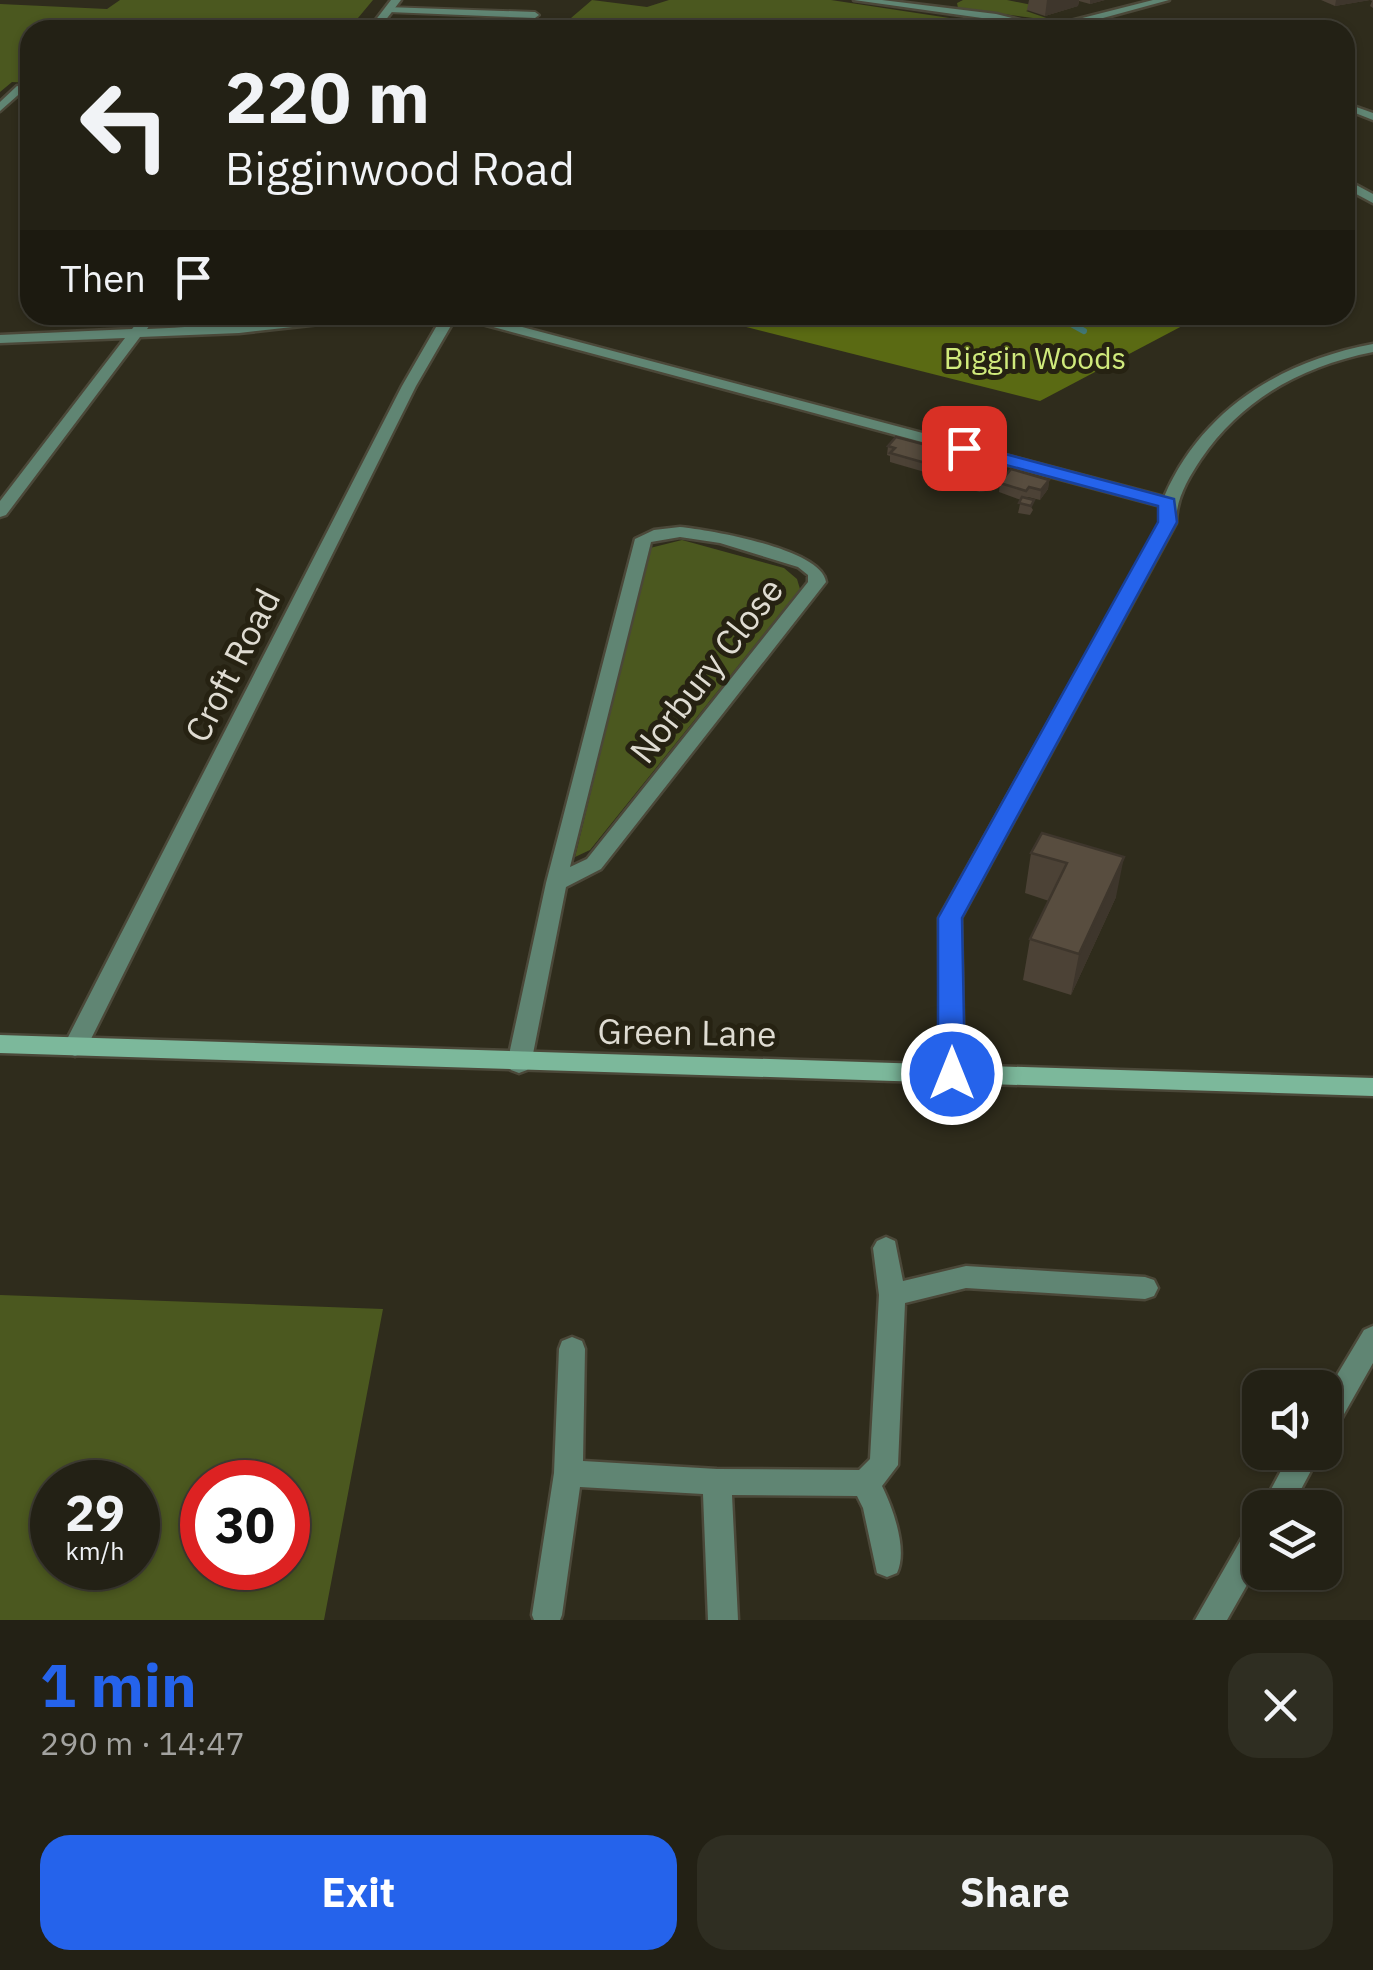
<!DOCTYPE html>
<html lang="en">
<head>
<meta charset="utf-8">
<style>
	body { margin:0; font-family:"IBM Plex Sans",sans-serif; background:#2f2e22; color:#f1f3f6; height:100vh; display:flex; flex-direction:column; font-size:38px; white-space:nowrap }
	* { box-sizing:border-box; margin:0 }
	p { font-size:32px; color:#a3a3a0 }
	.icon { flex:none; width:55px; height:55px; fill:none; stroke:currentColor; stroke-width:2; stroke-linecap:round; stroke-linejoin:round }
	.map { position:relative; height:1620px; overflow:hidden }
	.drawer { display:flex; flex-direction:column; background:#232115; flex:1 }
	.drawer>* { flex:none }
	.top-card { position:absolute; left:20px; top:20px; width:1335px; height:305px; border-radius:30px; box-shadow:0 2px 8px #0004,0 0 0 2px #403e34; background:#232115; color:#f1f3f6; overflow:hidden }
	.controls { position:absolute; left:1242px; top:1370px; display:grid; gap:20px }
	.controls a { display:grid; place-items:center; width:100px; height:100px; border-radius:20px; background:#232115; box-shadow:0 2px 8px #0004,0 0 0 2px #403e34; font-size:50px }
	.speed { position:absolute; left:30px; top:1460px; display:flex; gap:20px; font-size:50px; font-weight:700; text-align:center }
	.speed>* { display:grid; place-content:center; width:130px; height:130px; border-radius:50%; background:#232115; box-shadow:0 2px 8px #0004,0 0 0 2px #403e34; line-height:1 }
	.speed small { font-size:25px; font-weight:400 }
	.speed .limit { border:15px solid #d22; background:#fff; color:#111 }
	.pin { position:absolute; display:grid; place-items:center; width:85px; height:85px; color:#fff; margin:-42px; border-radius:20px; box-shadow:0 5px 15px #0006 }
	.me { position:absolute; width:110px; margin:-55px; rotate:0deg; stroke-linejoin:round; filter:drop-shadow(0 0 8px #0008) }
	.turn { display:flex; align-items:center; gap:35px; height:210px; padding:0 40px; font-size:45px }
	.turn .icon { width:130px; height:130px; stroke-width:2.5 }
	.turn b { display:block; font-size:70px; line-height:85px }
	.then { display:flex; align-items:center; height:95px; padding:0 40px; background:#0003; gap:20px; font-size:38px }
	.round { display:grid; place-items:center; flex:none; width:105px; height:105px; border-radius:30px; background:#2f2e22 }
	.overview { display:flex; align-items:center; justify-content:space-between; height:170px; padding:0 40px }
	h1 { font-size:60px; font-weight:700; line-height:75px; color:#2563eb }
	.cta { display:flex; gap:20px; margin-top:auto; padding:20px 40px }
	.cta a { flex:1; height:115px; border-radius:30px; background:#2563eb; color:#fff; font-size:40px; font-weight:700; line-height:115px; text-align:center }
	.cta a+a { background:#2f2e22; color:#f1f3f6 }
	.map>svg:first-child { display:block }
	.green { fill:#4b581f; fill-rule:evenodd }
	.forest { fill:#5a6a13 }
	.lines { fill:none; stroke-linecap:round; stroke-linejoin:round }
	.stream { stroke:#437977; stroke-width:6 }
	.lane-casing { stroke:#4b4839; stroke-width:4 }
	.street-casing { stroke:#4b4839; stroke-width:5 }
	.secondary-casing { stroke:#4b4839; stroke-width:5 }
	.lane { fill:#608573; fill-rule:evenodd }
	.street { fill:#608573; fill-rule:evenodd }
	.secondary { fill:#7cb89b; fill-rule:evenodd }
	.wall { fill:#4c4236 }
	.shaded-wall { fill:#3e362c }
	.building { fill:#584d3f; stroke:#3e362c; stroke-width:2.5 }
	.route { fill:#2563eb; stroke:#184099; stroke-width:2.5 }
	.labels { text-anchor:middle; dominant-baseline:central; stroke-width:10; stroke-linejoin:round; paint-order:stroke }
	.far-park-label { font-size:30px; fill:#d0ea7c; stroke:#262212 }
	.street-label { font-size:35px; fill:#dfdcd2; stroke:#262212 }
</style>
</head>
<body>
<div class="map">
<svg width="1373" height="1620" viewBox="0 0 1373 1620">
	<rect width="100%" height="100%" fill="#2f2c1c"/>
	<path class="green" d="M120,0h253l-25,30h-318v53l-18,-1 -12,10v-88l107,5z
		M592,0l55,7 22,-7h162l125,19 -13,11h-386z
		M963,0h44l30,6 -11,5 29,10 -97,-13 -1,-5z
		M682,540l102,28 13,11 3,10 -210,261 -15,7 75,-309z
		M0,1295l383,14 -59,311h-324zM52,1482h86v86h-86zM202,1482h86v86h-86z"/>
	<path class="forest" d="M699,315h504l-163,86z"/>
	<g class="lines">
		<path class="stream" d="M1055,315l29,16"/>
		<g class="lane-casing">
			<path id="lane" d="M386,7l149,5 4,3 -4,3 -146,-6z"/>
		</g>
		<g class="street-casing">
			<path id="street" d="M391,0h10l-23,30h-10z
				M854,0h28l114,14 51,13 106,-27h16l-110,30h-24l-39,-10z
				M17,86l9,2 -26,23v-9z
				M1345,103l28,10v7l-28,-11z
				M1345,179l28,15v9l-28,-15z
				M143,315h14l-10,14c75,-3 150,-14 225,-14l-7,4 -126,14 -99,4 -134,178 -6,2v-16l125,-163 -125,5v-8l132,-6z
				M443,315h34l687,182c38,-88 118,-136 209,-153v8c-71,14 -131,47 -172,107 -13,20 -25,39 -25,64l-215,395 3,156 -4,6 -8,3 -8,-3 -4,-6 -1,-156 221,-395 1,-17 -705,-189 -40,69 -329,661 -4,6 -8,3 -8,-3 -4,-6 339,-661z
				M680,527c30,3 142,22 146,55l-225,287 -35,18 -35,177 -4,6 -8,3 -8,-3 -4,-6 39,-181 89,-344 19,-9zM680,537l40,6 78,24 10,8v7l-221,277 -17,8 81,-325z
				M886,1237l9,4 8,40 63,-15 179,11 9,3 4,8 -4,8 -9,3 -179,-11 -61,15 -7,162 -16,21c11,22 26,64 15,87l-10,4 -10,-4 -14,-65 -6,-12 -125,-1 6,125h-30l-5,-126 -123,-7 -18,128 -2,5h-26l-2,-5 22,-142 5,-124 3,-8 10,-4 10,4 3,8 -2,112 134,8 142,1 11,-11 9,-164 -6,-47 4,-7z
				M1373,1326v37l-38,67 -10,3v-38l39,-65z
				M1291,1452h30l-30,56h-30z
				M1260,1520v42l-33,58h-32l55,-96z"/>
		</g>
		<g class="secondary-casing">
			<path id="secondary" d="M0,1035l1373,43v18l-1373,-43z"/>
		</g>
		<use href="#lane" class="lane"/>
		<use href="#street" class="street"/>
		<use href="#secondary" class="secondary"/>
	</g>
	<path class="wall" d="M1029,0h76l-15,4 -11,-3 -1,5 -33,10 -18,-6z
		M1321,0h52v8l-3,-2 2,-5 -2,-1 -35,6z
		M888,446l57,4h33l-2,15 29,2 -1,9 -13,14 -11,2 -20,-5 -27,-7 1,-12 -6,5 -38,-11v-6l-3,-1z
		M1049,480l-1,9 -8,11 -12,-3 -2,1 7,12 -3,5 -12,-2 3,-13 -22,-8 1,-9z
		M1042,833l74,64 -45,98 -48,-15 7,-41 19,-38 -24,-8 6,-40z"/>
	<path class="shaded-wall" d="M1047,0h32l-1,6 -33,10z
		M1090,0h15l-15,4z
		M1336,0h34l-35,6z
		M978,450l-2,18 -14,9 -2,10 2,-18z
		M934,458l-1,10 -5,5 1,-9z
		M1005,467l-1,9 -13,14 -11,2 1,-9z
		M1049,480l-1,9 -8,11 1,-10z
		M1124,857l-8,40 -45,98 8,-41z"/>
	<path class="building" d="M896,437l49,13 -8,9 -3,-1 -5,6 -39,-11 5,-5 -7,-2z
		M952,443l26,7 -16,19 -28,-7z
		M982,460l23,7 -13,13 -11,3 -19,-6z
		M1011,469l38,11 -8,10 -12,-3 -3,4 -26,-8z
		M1022,497l12,3 -3,6 -12,-3z
		M1042,833l82,24 -45,97 -49,-15 37,-76 -36,-10z"/>
	<path class="route" d="M964,443l210,56 3,23 -215,396 3,156 -13,10 -14,-10v-156l220,-396v-16l-200,-54v-7z"/>
	<g class="labels">
		<g class="far-park-label">
			<text x="1035" y="357">Biggin Woods</text>
		</g>
		<g class="street-label">
			<text transform="translate(232 665) rotate(-63)">Croft Road</text>
			<text transform="translate(706 670) rotate(-52)">Norbury Close</text>
			<text transform="translate(687 1032) rotate(1)">Green Lane</text>
		</g>
	</g>
</svg>
<div class="controls">
<a><svg class="icon" aria-label="sound" viewBox="0 0 24 24"><path d="M4 9h4l5-4v14l-5-4H4zM17 9q2 3 0 6"/></svg></a>
<a><svg class="icon" aria-label="layers" viewBox="0 0 24 24"><path d="M12 4l9 5-9 5-9-5zM3 14l9 5 9-5"/></svg></a>
</div>
<div class="speed"><div>29<small>km/h</small></div><div class="limit">30</div></div>
<div class="pin" style="left:964px;top:448px;background:#d93025"><svg class="icon" aria-label="arrive" viewBox="0 0 24 24"><path d="M6 21V4h12l-3 4 3 4H6"/></svg></div>
<svg class="me" style="left:952px;top:1074px" viewBox="-20 -20 40 40"><circle r="17" fill="#2563eb" stroke="#fff" stroke-width="3"/><path d="M0-11L8 9 0 5-8 9z" fill="#fff"/></svg>
<div class="top-card">
<div class="turn"><svg class="icon" aria-label="left" viewBox="0 0 24 24"><path d="M17 20v-9H6M10 6l-5 5 5 5"/></svg><div><b>220 m</b>Bigginwood Road</div></div>
<div class="then">Then<svg class="icon" aria-label="arrive" viewBox="0 0 24 24"><path d="M6 21V4h12l-3 4 3 4H6"/></svg></div>
</div>
</div>
<section class="drawer">
<div class="overview"><div><h1>1 min</h1><p>290 m · 14:47</p></div><a class="round"><svg class="icon" aria-label="close" viewBox="0 0 24 24"><path d="M6 6l12 12M18 6L6 18"/></svg></a></div>
<div class="cta"><a>Exit</a><a>Share</a></div>
</section>
</body>
</html>
